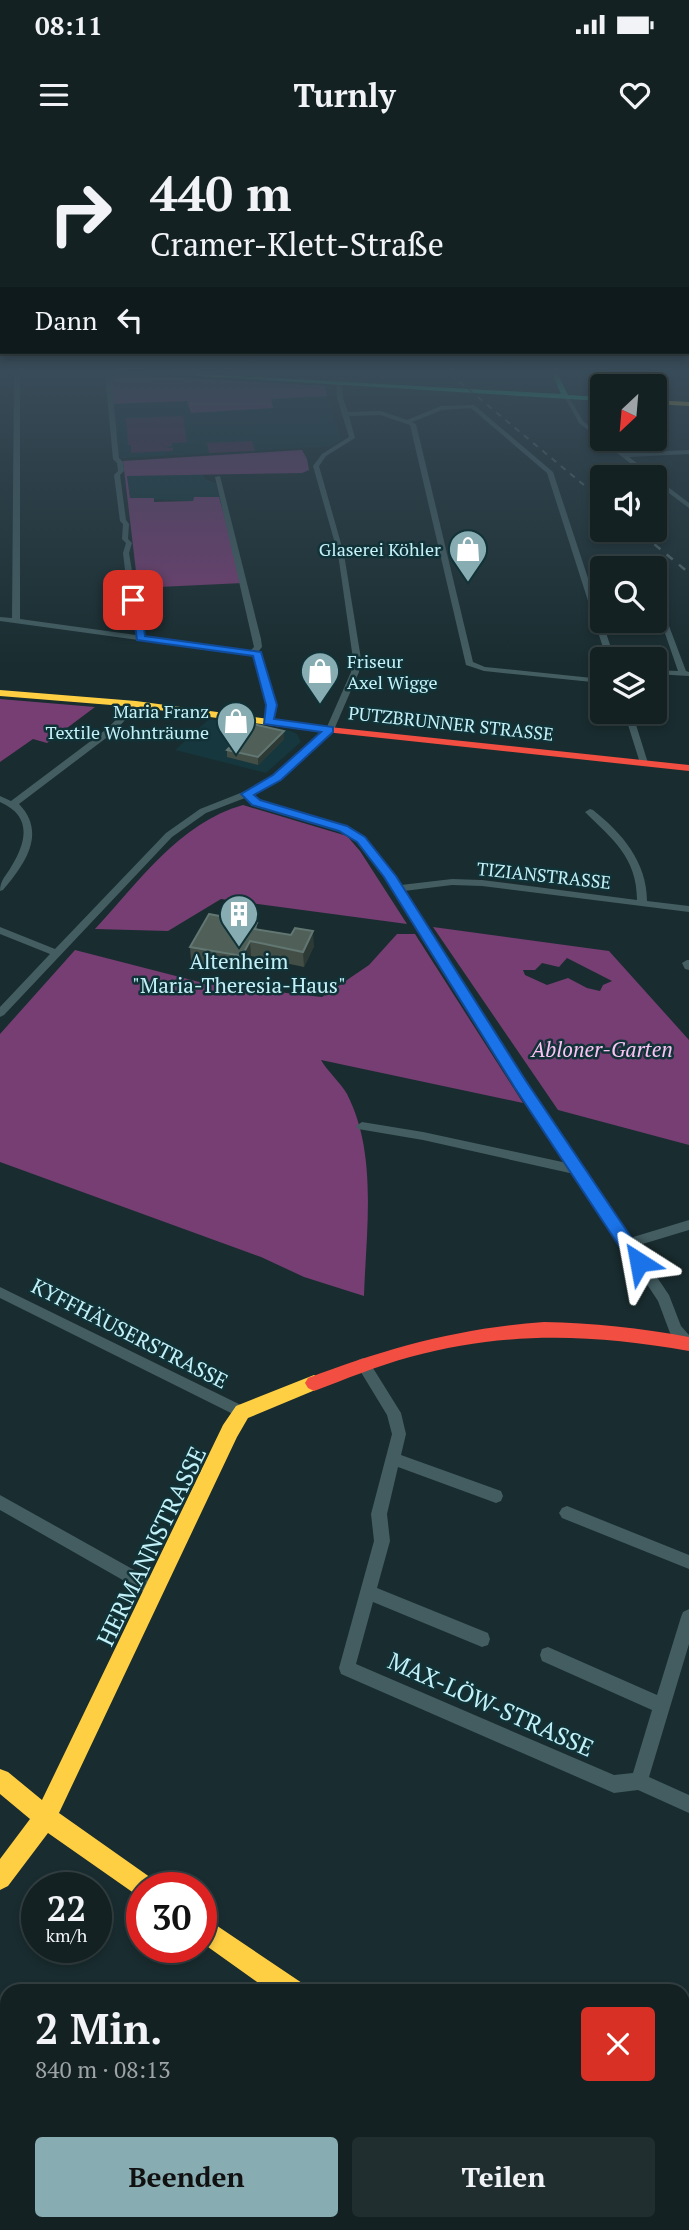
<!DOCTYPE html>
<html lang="de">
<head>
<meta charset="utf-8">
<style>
	body { margin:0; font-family:"PT Serif",serif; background:#202e30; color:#f1f3f6; height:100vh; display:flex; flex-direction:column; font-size:26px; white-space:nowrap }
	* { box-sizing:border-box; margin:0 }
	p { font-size:23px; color:#9da3a6 }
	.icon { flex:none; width:38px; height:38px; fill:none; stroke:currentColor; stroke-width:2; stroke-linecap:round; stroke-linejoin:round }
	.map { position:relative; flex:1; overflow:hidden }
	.sheet { position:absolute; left:0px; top:1844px; width:690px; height:247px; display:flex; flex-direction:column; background:#132123; border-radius:21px 21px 0 0; box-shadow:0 4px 10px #0003,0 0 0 2px #323e41 }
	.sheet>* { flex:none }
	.guide { position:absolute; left:0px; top:0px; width:690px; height:214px; box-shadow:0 4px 10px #0003,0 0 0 2px #323e41; background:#132123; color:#f1f3f6; overflow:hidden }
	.needle { width:46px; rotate:206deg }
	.fabs { position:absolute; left:590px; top:234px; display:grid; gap:14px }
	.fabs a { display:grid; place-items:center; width:77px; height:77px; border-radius:7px; background:#132123; box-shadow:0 4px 10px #0003,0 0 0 2px #323e41; font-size:35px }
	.speed { position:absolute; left:21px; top:1732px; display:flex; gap:14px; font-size:35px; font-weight:700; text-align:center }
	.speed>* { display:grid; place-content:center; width:91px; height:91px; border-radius:50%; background:#132123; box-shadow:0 4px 10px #0003,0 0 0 2px #323e41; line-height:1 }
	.speed small { font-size:18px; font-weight:400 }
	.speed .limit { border:10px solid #d22; background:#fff; color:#111 }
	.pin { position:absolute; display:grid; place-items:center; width:60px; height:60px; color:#fff; margin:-30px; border-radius:14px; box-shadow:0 4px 10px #0006 }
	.me { position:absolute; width:77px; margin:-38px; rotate:326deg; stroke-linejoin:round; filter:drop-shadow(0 0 5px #0008) }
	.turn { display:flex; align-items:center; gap:24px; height:147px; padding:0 35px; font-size:32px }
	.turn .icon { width:91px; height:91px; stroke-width:2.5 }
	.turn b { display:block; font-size:49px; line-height:60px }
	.then { display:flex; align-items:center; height:66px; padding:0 35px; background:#0003; gap:14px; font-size:26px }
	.round { display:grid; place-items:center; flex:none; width:74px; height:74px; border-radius:7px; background:#202e30 }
	.overview { display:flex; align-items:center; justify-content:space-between; height:119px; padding:0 35px }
	h1 { font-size:42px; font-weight:600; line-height:52px }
	.primary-button { display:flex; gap:14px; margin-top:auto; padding:14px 35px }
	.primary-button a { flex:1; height:80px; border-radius:7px; background:#87acb2; color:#111; font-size:28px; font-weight:600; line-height:80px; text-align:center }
	.primary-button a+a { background:#202e30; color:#f1f3f6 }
	.status { display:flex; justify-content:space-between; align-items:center; height:49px; padding:0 35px; background:#132123; direction:ltr }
	.status svg { height:19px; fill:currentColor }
	header { display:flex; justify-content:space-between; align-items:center; height:91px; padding:0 35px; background:#132123; font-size:32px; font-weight:600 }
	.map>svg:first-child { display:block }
	.built { fill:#15373d }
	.green { fill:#4f2c4f }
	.forest { fill:#763e73; fill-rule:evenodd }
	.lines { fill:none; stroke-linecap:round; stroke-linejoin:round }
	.street { fill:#435d61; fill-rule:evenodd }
	.fast { fill:#16e098; fill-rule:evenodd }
	.slow { fill:#ffcf43; fill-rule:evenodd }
	.jam { fill:#f24e42; fill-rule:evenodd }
	.rail-far1 { stroke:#52686a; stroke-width:2; stroke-dasharray:6 6; stroke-linecap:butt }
	.rail { stroke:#52686a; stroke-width:2.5; stroke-dasharray:8 8; stroke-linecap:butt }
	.wall { fill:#434e46 }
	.shaded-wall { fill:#2c3934 }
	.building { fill:#506059; stroke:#627672; stroke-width:2 }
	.route { fill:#1a73e8; stroke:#114b97; stroke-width:2 }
	.labels { text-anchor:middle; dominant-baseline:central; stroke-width:5; stroke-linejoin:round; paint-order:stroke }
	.far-poi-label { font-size:18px; fill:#c2f1f9; stroke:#113237; text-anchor:end }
	.far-street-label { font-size:18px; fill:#c2f1f9; stroke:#113237 }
	.poi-label { font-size:21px; fill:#c2f1f9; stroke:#113237 }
	.park-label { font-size:21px; font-style:italic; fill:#fcc4f6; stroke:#113237 }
	.street-label { font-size:21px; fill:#c2f1f9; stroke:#113237 }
	.near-street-label { font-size:24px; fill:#c2f1f9; stroke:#113237 }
</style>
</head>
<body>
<div class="status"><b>08:11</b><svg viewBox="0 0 49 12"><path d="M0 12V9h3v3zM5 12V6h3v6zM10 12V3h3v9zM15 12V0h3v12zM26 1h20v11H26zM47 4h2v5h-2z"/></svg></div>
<header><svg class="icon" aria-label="menu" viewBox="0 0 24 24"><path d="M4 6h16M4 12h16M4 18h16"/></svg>Turnly<svg class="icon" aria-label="heart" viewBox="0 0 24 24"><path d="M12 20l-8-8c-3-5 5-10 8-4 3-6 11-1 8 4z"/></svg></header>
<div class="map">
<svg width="689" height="2090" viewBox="0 0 689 2090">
	<rect width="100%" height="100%" fill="#192c2f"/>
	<path class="built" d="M327,256l14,43 -11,7 -210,12 -7,-54 74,-3 4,11 82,-4 -3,-9z
		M203,333l2,6 11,4 3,14h-25l-1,4 -63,-3 -3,-22z
		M209,579l82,12 6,3 4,8 -35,31 -91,-23z"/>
	<path class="green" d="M183,276l4,26 -15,1v3l-8,1 9,1v3l-42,2v-8h-3l-2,-27z
		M252,301l3,10 -46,2 -2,-10z"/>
	<path class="forest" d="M117,234l208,12 2,10 -56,3 2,9 -82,5 -4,-12 -74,3 -3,-26z
		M302,310l5,9 2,11 -7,3 -175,3 3,22h24v4l39,-1 1,-4h25l24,86 -105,5 -15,-127z
		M0,559l95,8 -48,36 -14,-4 -33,23z
		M243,665l104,31 13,15 47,73 -186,-25 -53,32 -73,-2c43,-46 84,-106 148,-124z
		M433,787l176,24 80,89v105l-131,-35zM567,818l45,23 -9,4 -3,6 -13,-3 -19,-10 -21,7 -22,-10 -2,-5h12l7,-7 17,4z
		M397,794h18l108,169 -202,-43c7,12 19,22 26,34 31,60 19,137 17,202l-60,-19 -43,-20 -261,-95v-128l75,-84 132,34 115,13 47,-32z"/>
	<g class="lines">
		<path class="street" d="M14,234h6v245l116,16 -4,-33 -4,-6 2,-5 -4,-4 4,-6 -4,-3 -3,-25 3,-10 -4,-4 1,-15 -3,-3 -6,-46 4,-4 -1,-8 -4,-4 -8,-85h6l8,84 4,4 1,9 -4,4 6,45 3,4 -1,15 4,4 -3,10 4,24 5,3 -4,6 4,4 -2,6 4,6 4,34 106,15 4,-4 -39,-170 5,-1 41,163 1,8 -4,5 4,2 14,51 -5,18 -7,-2 4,-16 -13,-49 -255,-35v-4l12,1z
			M339,242l3,2 1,14 5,14 33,-1 26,9 34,-14 33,-1 79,67 62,188h-8l-60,-187 -76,-65 -29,2 -30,12 4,2 57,238 12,5 117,12v4l-118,-12 -18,-6 -56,-240 -30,-10 -31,1 6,22 -29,18 -7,10 25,88 17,105 -2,13 -26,60 -53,48 -28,15 7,6 87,26 18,10 37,48 51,-6 30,1 155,20c0,-43 -25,-61 -52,-88l5,-3 3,1c29,23 54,52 54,91l42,5v6l-207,-26 -30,-1 -48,6 121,191 105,156 59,-18v10l-53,16 33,49 12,31 8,9v13l-6,-1 -13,-14 -12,-32 -84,-127 -151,-34 -65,-11 -2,-3 6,-4 61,10 144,31 -50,-75 -122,-196 -4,-3 1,-2c-8,-13 -24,-38 -36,-47 -22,-16 -76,-27 -103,-35l-8,-7 -39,15 -34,24 -168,178 -4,2v-10l50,-53 -50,-20v-7l55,22 111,-116 34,-24 43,-17 31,-16 52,-47 25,-57 2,-13 -15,-105 -25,-88 9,-12 27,-17 -12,-39 -1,-14z
			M564,256h4l15,25 19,15v3h5l18,14 64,-3v4l-60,3 60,46v5l-35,-26v-4h-5l-70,-55z
			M659,476l7,2 20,53 3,1v4l-35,-2v-4l24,1z
			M133,562l7,2 -26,28 -95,72c28,29 6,60 -16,86l-3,1c0,-11 6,-15 11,-24 16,-26 21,-51 -11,-65v-6l11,5 97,-73z
			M624,572h8l16,51 -1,2 -7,-2z
			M687,820h2v10l-4,-1 -3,-6z
			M0,1147l247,121 2,4 -2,4 -5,2 -5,-2 -237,-118z
			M363,1218l5,2 33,53 5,21 -5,21 100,36 2,5 -2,5 -5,2 -98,-36 -11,47 3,27 -13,47 111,45 2,6 -2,6 -6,2 -109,-45 -17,62 258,111 19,-2 19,-63 -110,-49 -2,-6 2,-6 6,-2 109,48 24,-78 2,-5 6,-3v35l-40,133 40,18v18l-51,-23 -24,3 -273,-119 -2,-6 35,-127 -3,-27 21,-80 -5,-19 -31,-51 2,-4z
			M0,1355l161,90 2,5 -2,5 -6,3 -6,-3 -149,-85z
			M567,1366l122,49v14l-127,-51 -3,-5 3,-5z
			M556,2084h22l-2,6h-22z"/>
		<path class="fast" d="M165,234h39l357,20 -9,-20h6l10,21 34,2v4z
			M607,2084h33l3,6h-33z"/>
		<path class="slow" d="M654,260l35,2v4l-35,-2z
			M0,550l136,11 184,25 5,3 -5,3 -184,-25 -136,-11z
			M314,1235l6,3 3,5 -3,5 -72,30 -11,19 -178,376 95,67 4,8h-16v10l-4,-2 -90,-63 -40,53 -8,4v-31l30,-40 -30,-25v-25l8,3 34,28 181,-375 13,-19z
			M201,1775l101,68 3,9h-34l-70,-50z"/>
		<path class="jam" d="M320,586l369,39v6l-373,-40 -1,-2z
			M544,1182c49,1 96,6 145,15v14c-97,-17 -183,-20 -279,6 -33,9 -64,22 -96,34l-6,-3 -3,-5 3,-5c79,-30 151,-50 236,-56z"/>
		<path class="rail-far1" d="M450,234l152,126
			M638,390l7,6"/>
		<path class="rail" d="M642,394l47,39"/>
	</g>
	<path class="wall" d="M284,591v8l-26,26 -31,-8v-7z
		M257,783v6l57,17 -10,21 -53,-11 -8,15 -52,-9 -1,-15z"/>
	<path class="shaded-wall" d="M284,591v8l-26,26v-8z
		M313,791l1,15 -10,21 -1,-15z
		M250,801l1,15 -8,15 -1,-15z"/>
	<path class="building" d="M253,584l31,7 -26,26 -31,-7z
		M209,774l48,9 -3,6 37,6 4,-7 18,3 -10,21 -53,-11 -8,15 -52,-9z"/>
	<linearGradient id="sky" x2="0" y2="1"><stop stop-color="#0e181a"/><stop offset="0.44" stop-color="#384b58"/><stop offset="1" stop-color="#384b58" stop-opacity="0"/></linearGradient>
	<rect width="689" height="527" fill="url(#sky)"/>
	<path class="route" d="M133,457l8,5 4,34 116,16 16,53 -3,14 59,8v5l-52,48 -27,15 6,5 87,26 18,11 31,39 130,205 119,177 2,4 -2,5h-12l-118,-179 -131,-211 -27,-35 -18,-11 -87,-26 -11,-11 32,-19 48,-43 -57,-8 2,-19 -13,-49 -116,-16 -5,-37 -4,-3z"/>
	<defs>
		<g id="shop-pin" transform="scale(2.0125)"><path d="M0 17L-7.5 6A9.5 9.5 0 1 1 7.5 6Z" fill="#87acb2" stroke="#113237"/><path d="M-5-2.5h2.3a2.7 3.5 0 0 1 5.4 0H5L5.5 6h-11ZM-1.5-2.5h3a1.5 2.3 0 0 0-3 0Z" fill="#fff"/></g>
		<g id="building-pin" transform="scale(2.0125)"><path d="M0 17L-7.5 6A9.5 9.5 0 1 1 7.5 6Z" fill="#87acb2" stroke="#113237"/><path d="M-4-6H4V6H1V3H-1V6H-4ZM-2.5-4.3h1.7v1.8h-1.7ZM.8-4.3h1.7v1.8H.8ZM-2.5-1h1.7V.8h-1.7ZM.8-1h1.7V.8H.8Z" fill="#fff"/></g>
	</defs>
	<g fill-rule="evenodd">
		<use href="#shop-pin" x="468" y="409"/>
		<use href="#shop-pin" x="320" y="531"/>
		<use href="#shop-pin" x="236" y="581"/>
		<use href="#building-pin" x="239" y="774"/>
	</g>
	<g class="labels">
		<g class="far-poi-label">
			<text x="441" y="409">Glaserei Köhler</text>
			<text x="347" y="521" text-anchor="start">Friseur<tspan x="347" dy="21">Axel Wigge</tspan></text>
			<text x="209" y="571">Maria Franz<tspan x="209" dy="21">Textile Wohnträume</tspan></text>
		</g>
		<g class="far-street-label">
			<text transform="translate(451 583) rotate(6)">PUTZBRUNNER STRASSE</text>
			<text transform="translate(544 735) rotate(6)">TIZIANSTRASSE</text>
		</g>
		<g class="poi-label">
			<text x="239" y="821">Altenheim<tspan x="239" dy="24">"Maria-Theresia-Haus"</tspan></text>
		</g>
		<g class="park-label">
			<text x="602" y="909">Abloner-Garten</text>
		</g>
		<g class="street-label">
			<text transform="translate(130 1193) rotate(27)">KYFFHÄUSERSTRASSE</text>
		</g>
		<g class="near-street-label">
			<text transform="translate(151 1406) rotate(-64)">HERMANNSTRASSE</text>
			<text transform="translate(491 1564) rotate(24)">MAX-LÖW-STRASSE</text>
		</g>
	</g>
</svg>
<div class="fabs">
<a><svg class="needle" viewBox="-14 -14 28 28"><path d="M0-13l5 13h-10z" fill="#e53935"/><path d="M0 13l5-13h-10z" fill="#9da3a6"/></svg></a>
<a><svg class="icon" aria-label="sound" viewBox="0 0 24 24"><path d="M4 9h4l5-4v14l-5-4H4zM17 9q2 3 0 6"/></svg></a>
<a><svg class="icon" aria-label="search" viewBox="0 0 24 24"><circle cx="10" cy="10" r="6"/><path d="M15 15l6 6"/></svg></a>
<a><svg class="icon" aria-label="layers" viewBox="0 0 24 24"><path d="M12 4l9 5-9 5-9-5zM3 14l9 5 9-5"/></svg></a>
</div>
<div class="speed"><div>22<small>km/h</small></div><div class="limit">30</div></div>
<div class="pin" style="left:133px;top:460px;background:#d93025"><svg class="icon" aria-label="arrive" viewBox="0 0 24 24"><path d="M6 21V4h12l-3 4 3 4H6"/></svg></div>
<svg class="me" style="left:639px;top:1122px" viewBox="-20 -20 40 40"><path d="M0-17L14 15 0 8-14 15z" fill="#1a73e8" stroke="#fff" stroke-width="4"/></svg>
<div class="guide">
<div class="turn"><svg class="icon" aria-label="right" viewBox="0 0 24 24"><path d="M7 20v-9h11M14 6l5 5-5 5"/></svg><div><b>440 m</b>Cramer-Klett-Straße</div></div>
<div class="then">Dann<svg class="icon" aria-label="left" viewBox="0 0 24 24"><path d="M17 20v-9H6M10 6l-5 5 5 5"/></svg></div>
</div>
<section class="sheet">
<div class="overview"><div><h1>2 Min.</h1><p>840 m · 08:13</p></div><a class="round" style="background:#d93025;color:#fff"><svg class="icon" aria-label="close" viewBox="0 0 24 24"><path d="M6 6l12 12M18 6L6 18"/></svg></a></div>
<div class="primary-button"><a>Beenden</a><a>Teilen</a></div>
</section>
</div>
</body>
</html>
